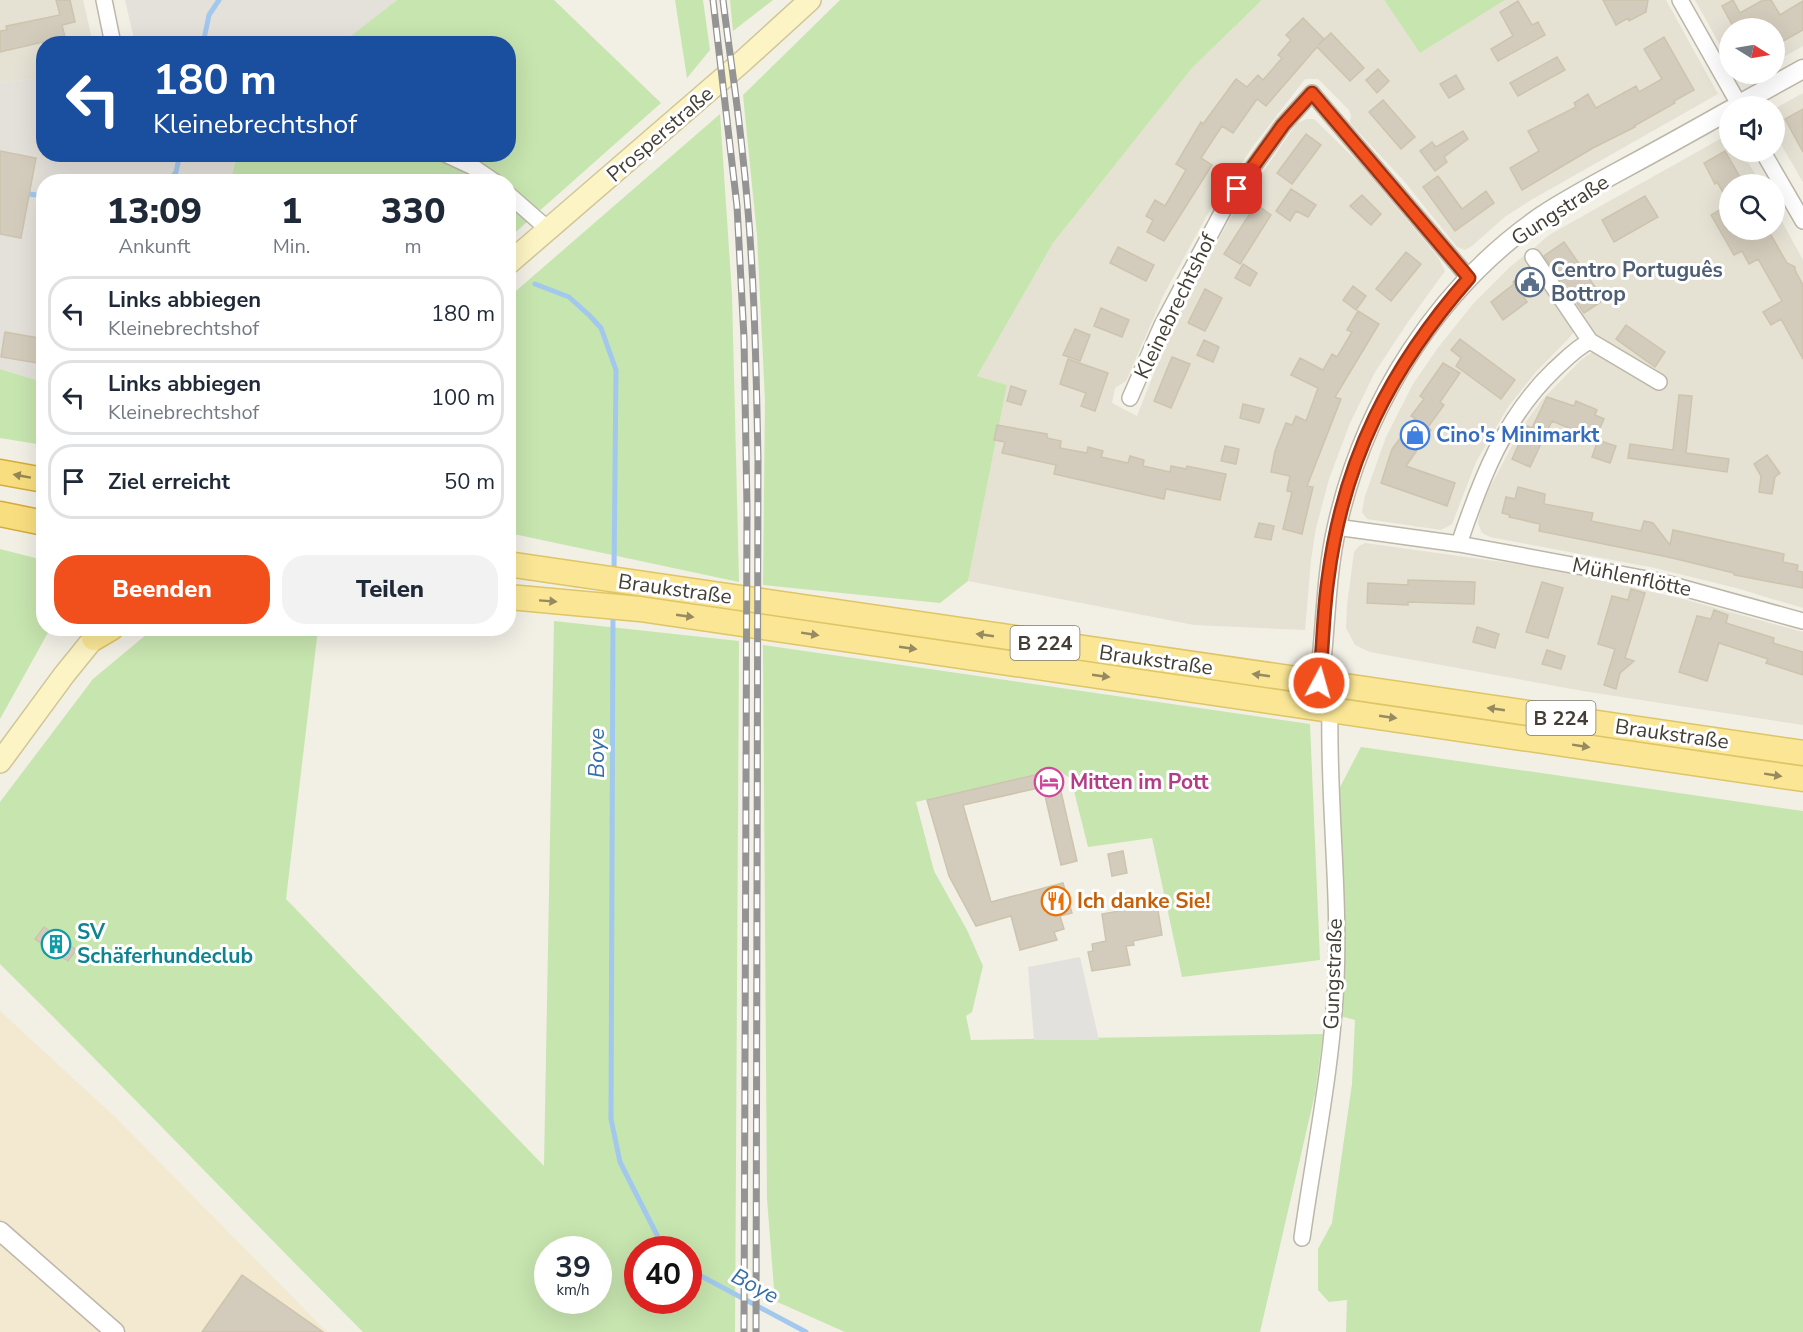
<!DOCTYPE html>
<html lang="de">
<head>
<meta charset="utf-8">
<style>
	body { margin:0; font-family:"Nunito Sans",sans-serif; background:#f2f2f3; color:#1f2937; height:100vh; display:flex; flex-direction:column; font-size:22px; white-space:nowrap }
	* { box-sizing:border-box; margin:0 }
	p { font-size:20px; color:#747a83 }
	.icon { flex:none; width:33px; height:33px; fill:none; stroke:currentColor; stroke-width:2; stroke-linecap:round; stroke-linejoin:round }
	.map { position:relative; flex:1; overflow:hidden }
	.panel { position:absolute; left:36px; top:174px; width:480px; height:462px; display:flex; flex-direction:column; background:#fff; border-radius:24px; box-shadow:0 6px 24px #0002 }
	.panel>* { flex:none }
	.hud { position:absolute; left:36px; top:36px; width:480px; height:126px; border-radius:24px; box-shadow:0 6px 24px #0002; background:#1a4fa0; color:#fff; overflow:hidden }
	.needle { width:39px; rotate:101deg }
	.buttons { position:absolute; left:1719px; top:18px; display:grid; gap:12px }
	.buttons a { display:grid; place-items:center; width:66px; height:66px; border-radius:50%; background:#fff; box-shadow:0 6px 24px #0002; font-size:30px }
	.speed { position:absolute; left:534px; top:1236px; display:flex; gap:12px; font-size:30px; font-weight:700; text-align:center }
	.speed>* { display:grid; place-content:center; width:78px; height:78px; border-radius:50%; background:#fff; box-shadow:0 6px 24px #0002; line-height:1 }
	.speed small { font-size:15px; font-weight:400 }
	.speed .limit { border:9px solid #d22; background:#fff; color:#111 }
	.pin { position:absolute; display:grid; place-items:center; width:51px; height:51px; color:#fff; margin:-26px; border-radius:12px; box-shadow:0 3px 9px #0006 }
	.me { position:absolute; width:66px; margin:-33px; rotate:6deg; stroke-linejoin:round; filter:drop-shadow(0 0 4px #0008) }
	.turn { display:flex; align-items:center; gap:21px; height:126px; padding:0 18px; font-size:27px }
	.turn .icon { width:78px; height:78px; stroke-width:2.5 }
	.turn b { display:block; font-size:42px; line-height:51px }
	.eta { display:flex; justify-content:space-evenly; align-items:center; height:102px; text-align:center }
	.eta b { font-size:36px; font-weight:800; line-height:42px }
	.action { display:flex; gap:12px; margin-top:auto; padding:12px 18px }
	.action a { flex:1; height:69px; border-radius:24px; background:#f14f1c; color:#fff; font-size:24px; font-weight:800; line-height:69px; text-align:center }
	.action a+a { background:#f2f2f3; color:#1f2937 }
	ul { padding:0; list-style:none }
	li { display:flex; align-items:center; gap:18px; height:75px; margin:0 12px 9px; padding:0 6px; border:3px solid #e0e1e3; border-radius:24px }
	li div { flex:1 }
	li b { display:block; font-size:22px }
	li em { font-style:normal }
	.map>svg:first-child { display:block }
	.residential { fill:#e5e1d3 }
	.commercial { fill:#f3e8d0 }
	.industrial { fill:#e4e0da }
	.green { fill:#c7e5af; fill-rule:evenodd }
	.parking { fill:#e2e1dd }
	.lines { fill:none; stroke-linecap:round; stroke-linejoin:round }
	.stream { stroke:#a3c8ed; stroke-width:5 }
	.building { fill:#d3cbbb; stroke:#cdc4ae; stroke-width:1.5 }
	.minor-casing { stroke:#bcb7a8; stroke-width:18 }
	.tertiary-casing { stroke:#bcb7a8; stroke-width:21 }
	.secondary-casing { stroke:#d0c596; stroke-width:24 }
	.primary-casing { stroke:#dec566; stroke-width:27 }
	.trunk-casing { stroke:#d6ab3a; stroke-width:27 }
	.minor { stroke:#fff; stroke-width:15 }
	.tertiary { stroke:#fff; stroke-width:18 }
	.secondary { stroke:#fcf4c4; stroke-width:21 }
	.primary { stroke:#fae695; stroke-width:24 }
	.trunk { stroke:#f9de80; stroke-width:24 }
	.rail-casing { stroke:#949494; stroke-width:7 }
	.rail { stroke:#fff; stroke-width:4.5; stroke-dasharray:14; stroke-linecap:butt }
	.oneway { fill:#958757 }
	.oneway2 { fill:#968a60 }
	.route-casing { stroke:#9d3312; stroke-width:15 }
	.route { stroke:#f14f1c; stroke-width:10 }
	.labels { text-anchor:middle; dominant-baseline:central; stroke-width:6; stroke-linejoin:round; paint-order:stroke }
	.shield { fill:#fff; stroke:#7c7972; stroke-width:1.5 }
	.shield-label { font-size:20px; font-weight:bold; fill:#443f35 }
	.street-label { font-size:21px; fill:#443f35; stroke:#fff }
	.service-label { font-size:21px; font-weight:bold; fill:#4e5e75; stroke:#fff; text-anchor:start }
	.shop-label { font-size:21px; font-weight:bold; fill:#366cbe; stroke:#fff; text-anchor:start }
	.hotel-label { font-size:21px; font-weight:bold; fill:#b23c85; stroke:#fff; text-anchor:start }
	.food-label { font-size:21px; font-weight:bold; fill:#c56008; stroke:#fff; text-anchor:start }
	.culture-label { font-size:21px; font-weight:bold; fill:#0d838f; stroke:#fff; text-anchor:start }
	.water-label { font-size:22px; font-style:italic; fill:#336daa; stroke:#fff }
</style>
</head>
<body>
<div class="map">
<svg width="1803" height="1332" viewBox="0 0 1803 1332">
	<rect width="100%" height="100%" fill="#f2efe5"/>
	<path class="residential" d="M0,0h83l10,43 -49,1 -1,34 -43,5z
		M1262,0h122l36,53 85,-53h161l52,94 -187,106 -25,16 -34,30 -7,4 -8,-3 -53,-66 -54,-58 1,-8 -2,-5 -31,-31h-13l-51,66 -44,65 -46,84 -38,87 -11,7 -3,15 25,13 31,-78 18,-40 44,-79 67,-96 10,-4h7l46,45 78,93 7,14 -37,51 -33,50 -25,51 -21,56 -13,49 -5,32 -6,70 -111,-5 -226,-44 39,-196 -30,-9 76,-133 139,-175z
		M1695,0h108v46l-28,16 -1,-34h-44l-1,33z
		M1803,93v89l-28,-48 -1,-25z
		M1729,134l1,18h12l19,32h-31v46h44l1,-21 28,51v348l-67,-20 -81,-20 -165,-31 -8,-4 -4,-10 2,-11 8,-21 34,-64 20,-27 39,-40 13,-9 5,1 55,36 -36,-37 -23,-17 -7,-8 -55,-77 16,-14z
		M1526,254l46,66 2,11 -3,5 -36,37 -27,34 -32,55 -24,62 -11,6 -74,-11 -5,-7 3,-16 21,-59 27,-53 24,-35 36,-45 37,-37z
		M1365,543l152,21 72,13 94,22 120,33v93l-220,-34 -213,-39 -15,-7 -9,-17 1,-23 7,-53 5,-6z"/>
	<path class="commercial" d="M0,1011l115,106 212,215h-327z"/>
	<path class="industrial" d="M125,0h272l-55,44 -207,-1z
		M43,78l1,76 193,1 -7,26 -186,1 -1,200 -43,-13v-286z"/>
	<path class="green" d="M397,0h157l107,103 -152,135 -1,-56h-278l7,-27 271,-1v-110l-166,-1z
		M675,0h28l7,50 -23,28z
		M730,0h43l-40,31z
		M840,0h422l-70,68 -139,175 -76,133 30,9 -39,196 -28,22 -177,-18 2,-184 -8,-166 -14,-140z
		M1384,0h121l-85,53z
		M720,114l12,180 7,288 -230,-49v-236z
		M0,369l43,13v63l-43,-7z
		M0,549l43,11 1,68 6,1 -50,90z
		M554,621l185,20 -4,691h-372c-122,-122 -240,-247 -363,-368v-162l93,-123 60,-50h165l-32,270 258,267zM548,1250h50v50h-50zM638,1250h50v50h-50z
		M763,645l547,79 10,236 -138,17 -30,-139 -64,9 -17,-68 -14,-10 -141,33 18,69 33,59 16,36 -11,46 -6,4 5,24 352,-6 -8,60 -55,238h-415l-70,-31 -8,-102z
		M1361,747l442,64v521h-457l1,-32 -18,2 -11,-12v-41l14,-26 20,-139 3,-64 -15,-4 4,-86 -6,-139z"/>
	<path class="parking" d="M1080,957l19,83h-65l-6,-73z"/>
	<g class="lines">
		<path class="stream" d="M203,44l6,-29 10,-15
			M169,182l7,-10 4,-18
			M29,194l15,2
			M535,284l34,13 21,19 11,12 15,42 -2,204
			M613,613l-2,506 9,43 40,79 7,9
			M688,1269l118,63"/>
	</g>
	<path class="building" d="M56,0h14l5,22 -13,3 3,12 -65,15v-21l7,-1 -1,-4 54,-11z
		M1603,0h45l-2,12 -17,9 -1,-3 -12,7z
		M1733,0l7,13 23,-13h8l9,15 23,-14v29l-29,16v-18h-40l-12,-22z
		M1518,1l14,24 6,-3 7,13 -47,26 -7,-12 22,-13 -13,-24z
		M1303,18l21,21 -6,6 13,-12 33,35 -14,13 -33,-34 -51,59 -9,-7 -24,34 -11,-7 -21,32 11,7 -48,76 -17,-9 6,-12 -7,-4 9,-16 10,6 10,-17 11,-19 -10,-6 25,-42 2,2 33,-45 11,8 11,-12 5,5 19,-22 -4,-3 13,-15 -5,-5z
		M1664,37l30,53 -20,11 1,2 -41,23 1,1 -42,21 -71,42 -12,-22 29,-17 -11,-20 48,-24 -2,-4 14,-9 8,14 40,-22 3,6 23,-13 -18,-30z
		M1557,57l8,13 -47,26 -8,-13z
		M1378,69l11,12 -12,12 -11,-13z
		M1456,75l8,14 -15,9 -9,-14z
		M1383,100l32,37 -14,12 -32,-37z
		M1803,109v43l-18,-33z
		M1463,131l5,8 -24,18 3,5 -12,9 -15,-20 12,-9 4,5z
		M1306,134l15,11 -29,39 -15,-11z
		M0,151l36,7 -15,80 -21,-4z
		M1725,151l19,33h-14v20l-13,-22 -2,2 -11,-21z
		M1438,176l24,33 24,-18 8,12 -39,28 -32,-44z
		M1291,189l25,16 -8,12 -12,-6 -6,10 -14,-10z
		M1362,195l19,19 -10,11 -21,-19z
		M1645,196l13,21 -44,25 -12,-22z
		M1256,204l15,11 -31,49 -16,-10z
		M1730,204v26h38l19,33 8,4v3l8,15v74l-22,-40 -10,6 -8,-13 19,-11 -24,-42 -9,5 -7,-13 -8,4 -23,-40z
		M1564,242l40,58 -20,13 -40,-57z
		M1118,247l36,18 -8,16 -36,-18z
		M1406,252l15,12 -30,37 -15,-12z
		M1243,264l14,9 -7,13 -15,-8z
		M1529,269l11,16 -16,12 3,5 -24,18 -12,-18 23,-18 -1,-2z
		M1353,286l13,10 -10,14 -13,-10z
		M1205,289l17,9 -17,33 -17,-8z
		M1101,308l28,12 -7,17 -28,-11z
		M1358,311l21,13 -44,73 6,2 -34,87 6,1 -11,47 -19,-5 9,-37 -5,-1 3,-15 -19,-4 4,-21 11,-28 6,2 4,-9 10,5 12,-33 -27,-13 9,-17 23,12 9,-16 5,3 15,-25 -5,-2z
		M1626,325l39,27 -10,15 -39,-28z
		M1075,329l15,6 -10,26 -17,-6z
		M5,332l39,7v25l-43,-7z
		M1460,339l55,41 -14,19 -45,-33 5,-8 -10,-8z
		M1204,340l15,7 -6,15 -16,-7z
		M1172,357l18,7 -19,44 -17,-7z
		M1068,359l40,14 -13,38 -14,-5 5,-13 -26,-9z
		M1443,363l17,10 -20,29 4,3 -16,22 3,3 -25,36 49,17 -8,23 -66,-23 11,-34 23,-31 -4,-2 13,-17 -4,-3z
		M1011,386l15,5 -5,14 -14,-4z
		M1679,395l13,1 -6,57 43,6 -2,13 -99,-14 2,-14 43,6z
		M1547,397l27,9 2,-5 21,9 -2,5 9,4 -9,20 -43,-18 -22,46 -18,-8 15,-33 5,2z
		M1243,404l21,5 -5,14 -19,-5z
		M997,425l50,9v4l14,3 -1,7 27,5 1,-6 15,4 -2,6 27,6 2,-7 14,4 -1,6 27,6 1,-6 15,3 1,-3 39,8 -6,26 -54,-11 -2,10 -110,-25 2,-9 -54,-12 3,-11 -11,-2z
		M1598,440l18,6 -6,17 -18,-6z
		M1225,446l14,3 -3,15 -15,-3z
		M1767,455l13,18 -5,4 -3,17 -13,-2 2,-16 -7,-12z
		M1518,487l27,7 -1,10 49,9 -2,8 50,10 3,-10 9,2 17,22 3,-15 111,24 -1,8 15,3 -1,6 6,1v16l-69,-13v-2l-66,-16 -129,-26 1,-7 -31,-7 1,-2 -8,-2 4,-16 9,2z
		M1259,523l15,3 -3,14 -16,-3z
		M1408,580l67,2 -1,22 -66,-2v3l-41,-2 1,-20 40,2z
		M1542,582l21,6 -15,50 -22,-6z
		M1631,589l14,4 -20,65 9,3 -14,12 -4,16 -12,-4 11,-36 -17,-5 14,-48 16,4z
		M1714,610l14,5 -2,8 48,15 -1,5 30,9v23l-37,-12 2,-4 -49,-16 -12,38 -28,-9 18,-56 14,3z
		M1477,627l22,7 -4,14 -22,-6z
		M1547,650l18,6 -4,13 -19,-5z
		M1056,770l21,91 -16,4 -18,-78 -80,18 28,97 72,-19 9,30 -12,3 4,13 -10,3 3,8 -37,10 -9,-34 -35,10 -27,-50 -22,-76z
		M1123,851l4,22 -15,3 -4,-22z
		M1157,904l5,31 -29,6 1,4 -8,1 4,19 -38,6 -4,-19 5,-1 -1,-7 14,-3 -4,-27z
		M44,927l32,23 -8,11 -33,-22z
		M242,1275l81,57h-121z"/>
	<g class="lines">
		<g class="minor-casing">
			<path id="minor" d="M104,0l9,44
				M1680,0l60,106
				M1763,152l40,69
				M445,154l28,13 22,15
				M508,194l33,29 7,9
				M1533,257l57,84
				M1130,398l32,-73 64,-120 57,-80 29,-32 157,185
				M1336,527l123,17 199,37 145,40
				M1459,544c22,-65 45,-126 95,-174 12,-11 22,-22 36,-29l69,41
				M1302,1238c12,-85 30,-170 34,-257 4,-90 -8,-181 -6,-272"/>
		</g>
		<g class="tertiary-casing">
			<path id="tertiary" d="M1736,106l67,-37
				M1319,683c7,-52 6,-105 18,-157 28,-124 101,-239 206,-311 23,-15 47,-28 71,-41 39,-21 77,-42 116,-64
				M0,1231l115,101"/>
		</g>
		<g class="secondary-casing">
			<path id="secondary" d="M508,264l235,-203 67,-61
				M0,762l64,-87 38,-47"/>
		</g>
		<g class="primary-casing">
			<path id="primary" d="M508,564l1295,189
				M508,597l132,12 1163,170
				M94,638l17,-10"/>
		</g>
		<g class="trunk-casing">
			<path id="trunk" d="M0,472l44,8
				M0,514l44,9"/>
		</g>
		<use href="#minor" class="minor"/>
		<use href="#tertiary" class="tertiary"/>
		<use href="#secondary" class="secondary"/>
		<use href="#primary" class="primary"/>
		<use href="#trunk" class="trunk"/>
		<g class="rail-casing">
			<path id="rail" d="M713,0l24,206 7,132 3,170 -3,824
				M723,0c6,50 14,99 19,149 12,103 14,207 16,310l-2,873"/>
		</g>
		<use href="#rail" class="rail"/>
	</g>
	<defs><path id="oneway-solid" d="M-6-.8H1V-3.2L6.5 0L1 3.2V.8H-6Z" transform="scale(1.5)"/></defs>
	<use class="oneway" href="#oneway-solid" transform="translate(22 476) rotate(-170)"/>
	<g class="oneway2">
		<use href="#oneway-solid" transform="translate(548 601) rotate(4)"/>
		<use href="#oneway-solid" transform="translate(685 616) rotate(8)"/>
		<use href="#oneway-solid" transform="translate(810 634) rotate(9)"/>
		<use href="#oneway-solid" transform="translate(985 635) rotate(-172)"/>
		<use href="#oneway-solid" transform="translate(908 648) rotate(8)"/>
		<use href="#oneway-solid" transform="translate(1261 675) rotate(-172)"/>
		<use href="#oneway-solid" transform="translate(1101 676) rotate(8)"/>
		<use href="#oneway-solid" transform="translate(1496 709) rotate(-172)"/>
		<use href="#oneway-solid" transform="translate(1388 717) rotate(8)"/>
		<use href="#oneway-solid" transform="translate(1581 746) rotate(9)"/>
		<use href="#oneway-solid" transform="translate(1773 775) rotate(9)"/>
	</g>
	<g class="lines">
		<g class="route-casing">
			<path id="route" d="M1237,189l46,-64 29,-32 157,185c-78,89 -126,182 -141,301 -5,34 -5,70 -9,104"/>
		</g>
		<use href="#route" class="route"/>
	</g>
	<defs>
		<g id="civic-ring" transform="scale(1.5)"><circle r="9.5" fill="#fff" stroke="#5c6f8a" stroke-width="1.5"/><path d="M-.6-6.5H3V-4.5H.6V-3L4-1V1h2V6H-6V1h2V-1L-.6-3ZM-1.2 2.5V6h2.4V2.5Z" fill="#5c6f8a"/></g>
		<g id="shop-ring" transform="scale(1.5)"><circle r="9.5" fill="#fff" stroke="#3f7fe0" stroke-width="1.5"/><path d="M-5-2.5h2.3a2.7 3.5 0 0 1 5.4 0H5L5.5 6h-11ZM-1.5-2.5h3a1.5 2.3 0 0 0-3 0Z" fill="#3f7fe0"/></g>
		<g id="hotel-ring" transform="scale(1.5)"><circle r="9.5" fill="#fff" stroke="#d1479c" stroke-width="1.5"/><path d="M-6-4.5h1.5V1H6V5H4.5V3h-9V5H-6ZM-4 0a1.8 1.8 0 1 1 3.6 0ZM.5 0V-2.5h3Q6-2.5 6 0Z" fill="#d1479c"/></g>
		<g id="restaurant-ring" transform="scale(1.5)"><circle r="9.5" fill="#fff" stroke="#e8710a" stroke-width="1.5"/><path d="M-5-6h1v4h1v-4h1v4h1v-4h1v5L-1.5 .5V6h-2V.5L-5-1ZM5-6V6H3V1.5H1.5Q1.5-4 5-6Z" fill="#e8710a"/></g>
		<g id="building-ring" transform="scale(1.5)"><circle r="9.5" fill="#fff" stroke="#0f9aa8" stroke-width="1.5"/><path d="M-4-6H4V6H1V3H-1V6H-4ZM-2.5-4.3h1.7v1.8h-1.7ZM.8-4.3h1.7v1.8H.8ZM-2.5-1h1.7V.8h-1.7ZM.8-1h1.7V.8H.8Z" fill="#0f9aa8"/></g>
	</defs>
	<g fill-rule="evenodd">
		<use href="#civic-ring" x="1530" y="282"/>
		<use href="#shop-ring" x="1415" y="435"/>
		<use href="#hotel-ring" x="1049" y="782"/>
		<use href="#restaurant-ring" x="1056" y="901"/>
		<use href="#building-ring" x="56" y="944"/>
	</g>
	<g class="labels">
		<g class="shield">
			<rect x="1010.5" y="626" width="69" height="34" rx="4.5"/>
			<rect x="1526.5" y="701" width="69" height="34" rx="4.5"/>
		</g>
		<g class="shield-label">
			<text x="1045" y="643">B 224</text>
			<text x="1561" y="718">B 224</text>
		</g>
		<g class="street-label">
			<text transform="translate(660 134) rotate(-41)">Prosperstraße</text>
			<text transform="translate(1560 210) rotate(-33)">Gungstraße</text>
			<text transform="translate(1175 306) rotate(-64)">Kleinebrechtshof</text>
			<text transform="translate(1632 577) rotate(12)">Mühlenflötte</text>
			<text transform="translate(675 589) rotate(8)">Braukstraße</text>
			<text transform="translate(1156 660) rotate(8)">Braukstraße</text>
			<text transform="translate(1672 734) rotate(8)">Braukstraße</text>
			<text transform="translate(1333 974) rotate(-88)">Gungstraße</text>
		</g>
		<g class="service-label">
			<text x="1551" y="270">Centro Português<tspan x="1551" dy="24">Bottrop</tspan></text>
		</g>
		<g class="shop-label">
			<text x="1436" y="435">Cino's Minimarkt</text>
		</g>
		<g class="hotel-label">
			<text x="1070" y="782">Mitten im Pott</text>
		</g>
		<g class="food-label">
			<text x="1077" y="901">Ich danke Sie!</text>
		</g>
		<g class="culture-label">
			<text x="77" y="932">SV<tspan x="77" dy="24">Schäferhundeclub</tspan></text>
		</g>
		<g class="water-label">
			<text transform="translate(597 753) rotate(-90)">Boye</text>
			<text transform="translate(755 1286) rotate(28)">Boye</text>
		</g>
	</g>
</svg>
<div class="buttons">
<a><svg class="needle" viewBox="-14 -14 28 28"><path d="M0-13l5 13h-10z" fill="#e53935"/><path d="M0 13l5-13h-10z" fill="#747a83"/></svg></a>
<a><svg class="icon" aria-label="sound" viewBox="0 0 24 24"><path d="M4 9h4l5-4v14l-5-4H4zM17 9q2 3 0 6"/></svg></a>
<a><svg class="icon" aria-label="search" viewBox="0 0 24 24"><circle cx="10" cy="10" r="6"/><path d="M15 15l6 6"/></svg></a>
</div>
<div class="speed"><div>39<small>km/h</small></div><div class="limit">40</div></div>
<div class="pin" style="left:1237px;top:189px;background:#d93025"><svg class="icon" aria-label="arrive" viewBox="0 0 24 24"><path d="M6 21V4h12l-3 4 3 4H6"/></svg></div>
<svg class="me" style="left:1319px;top:683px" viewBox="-20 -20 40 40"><circle r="17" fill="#f14f1c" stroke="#fff" stroke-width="3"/><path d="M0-11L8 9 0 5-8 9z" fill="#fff"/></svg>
<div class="hud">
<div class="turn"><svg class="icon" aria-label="left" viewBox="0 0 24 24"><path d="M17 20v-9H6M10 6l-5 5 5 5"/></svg><div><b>180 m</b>Kleinebrechtshof</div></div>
</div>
<section class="panel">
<div class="eta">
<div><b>13:09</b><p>Ankunft</p></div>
<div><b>1</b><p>Min.</p></div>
<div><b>330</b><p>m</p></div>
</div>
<ul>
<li><svg class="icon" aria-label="left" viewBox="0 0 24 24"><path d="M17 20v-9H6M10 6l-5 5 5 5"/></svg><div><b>Links abbiegen</b><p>Kleinebrechtshof</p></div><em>180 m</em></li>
<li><svg class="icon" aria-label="left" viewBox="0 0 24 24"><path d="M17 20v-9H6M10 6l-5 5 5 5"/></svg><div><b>Links abbiegen</b><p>Kleinebrechtshof</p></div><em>100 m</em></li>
<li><svg class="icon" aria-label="arrive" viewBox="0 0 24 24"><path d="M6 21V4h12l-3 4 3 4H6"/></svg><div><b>Ziel erreicht</b></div><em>50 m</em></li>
</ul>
<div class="action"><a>Beenden</a><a>Teilen</a></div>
</section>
</div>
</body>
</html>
